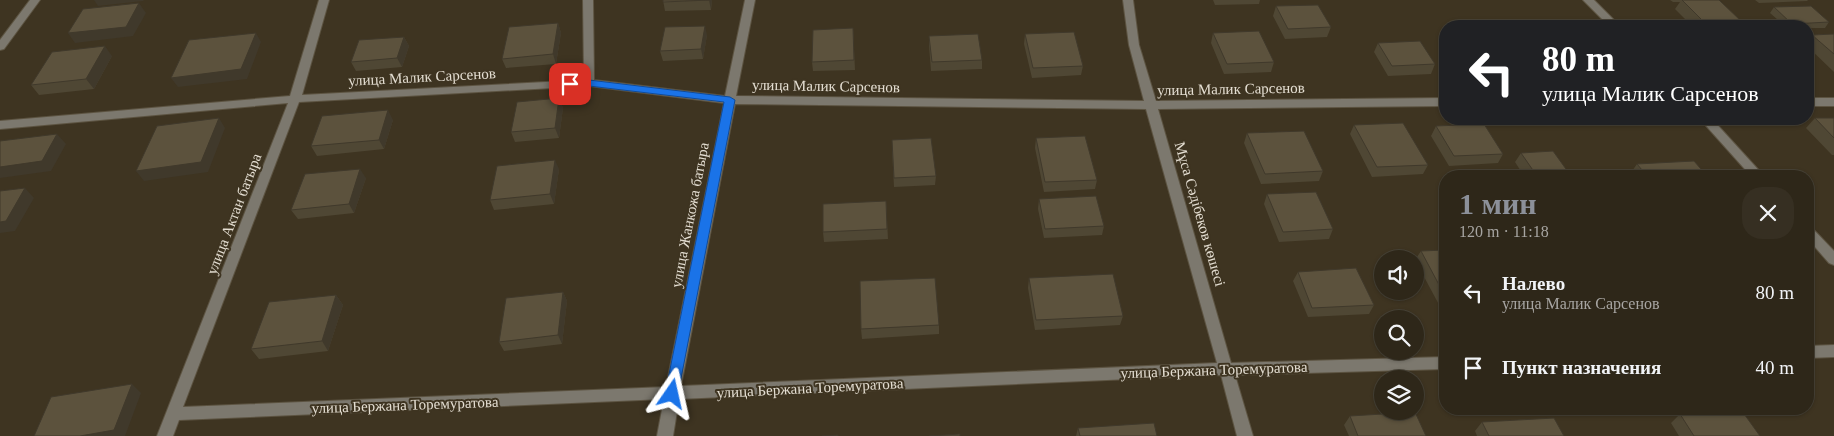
<!DOCTYPE html>
<html lang="ru">
<head>
<meta charset="utf-8">
<style>
	body { margin:0; font-family:"Times New Roman",serif; background:#362f22; color:#f1f3f6; height:100vh; display:flex; flex-direction:column; font-size:19px; white-space:nowrap }
	* { box-sizing:border-box; margin:0 }
	p { font-size:16px; color:#a7a5a2 }
	.icon { flex:none; width:28px; height:28px; fill:none; stroke:currentColor; stroke-width:2; stroke-linecap:round; stroke-linejoin:round }
	.map { position:relative; flex:1; overflow:hidden }
	.sheet { position:absolute; left:1439px; top:170px; width:375px; height:245px; display:flex; flex-direction:column; background:#2e2719; border-radius:20px; box-shadow:0 1px 4px #0004,0 0 0 1px #494438 }
	.sheet>* { flex:none }
	.top-card { position:absolute; left:1439px; top:20px; width:375px; height:105px; border-radius:20px; box-shadow:0 1px 4px #0004,0 0 0 1px #494438; background:#202124; color:#fff; overflow:hidden }
	.fabs { position:absolute; left:1374px; top:250px; display:grid; gap:10px }
	.fabs a { display:grid; place-items:center; width:50px; height:50px; border-radius:50%; background:#2e2719; box-shadow:0 1px 4px #0004,0 0 0 1px #494438; font-size:25px }
	.pin { position:absolute; display:grid; place-items:center; width:42px; height:42px; color:#fff; margin:-21px; border-radius:10px; box-shadow:0 2px 8px #0006 }
	.me { position:absolute; width:55px; margin:-28px; rotate:11deg; stroke-linejoin:round; filter:drop-shadow(0 0 4px #0008) }
	.turn { display:flex; align-items:center; gap:18px; height:105px; padding:0 20px; font-size:22px }
	.turn .icon { width:65px; height:65px; stroke-width:2.5 }
	.turn b { display:block; font-size:35px; line-height:42px }
	.round { display:grid; place-items:center; flex:none; width:52px; height:52px; border-radius:20px; background:#362f22 }
	.summary { display:flex; align-items:center; justify-content:space-between; height:85px; padding:0 20px }
	h1 { font-size:30px; font-weight:600; line-height:38px; color:#8c9099 }
	ul { padding:0; list-style:none }
	li { display:flex; align-items:center; gap:15px; height:75px; padding:0 20px }
	li div { flex:1 }
	li b { display:block; font-size:19px }
	li em { font-style:normal }
	.map>svg:first-child { display:block }
	.lines { fill:none; stroke-linecap:round; stroke-linejoin:round }
	.minor-casing { stroke:#5c5341; stroke-width:2 }
	.minor { fill:#7c786e; fill-rule:evenodd }
	.wall { fill:#4f4734 }
	.shaded-wall { fill:#40392b }
	.building { fill:#5c523d; stroke:#40392b }
	.route { fill:#1a73e8; stroke:#114b97 }
	.labels { text-anchor:middle; dominant-baseline:central; stroke-width:4; stroke-linejoin:round; paint-order:stroke }
	.street-label { font-size:15px; fill:#e4ded2; stroke:#3e3421 }
</style>
</head>
<body>
<div class="map">
<svg width="1834" height="436" viewBox="0 0 1834 436">
	<rect width="100%" height="100%" fill="#3e3421"/>
	<g class="lines">
		<g class="minor-casing">
			<path id="minor" d="M30,0h10l-36,49 -4,1v-10z
				M319,0h10l-27,95 282,-15 -1,-80h10l1,80 131,16 20,-96h10l-19,96 408,5 -15,-56 -6,-45h10l6,45 17,56 289,-3v8l-287,3 73,254 214,-6v12l-210,6 18,61h-16l-16,-61 -542,24 -6,37h-16l7,-37 -485,21 -6,16h-16l131,-333 -288,26v-8l290,-25zM589,86l135,17 -58,284 -483,20 116,-305zM735,104l411,5 71,254 -536,23z
				M1583,0h11l26,26h-11z
				M1808,98h26v8h-26z
				M1700,119h12l52,57h-13z
				M1808,226l4,2 22,23v14l-5,-2 -21,-24z
				M1834,345v12l-26,1v-12z"/>
		</g>
		<use href="#minor" class="minor"/>
	</g>
	<path class="wall" d="M663,0h49l-1,10 -46,1z
		M1213,0h47l-1,4 -44,1z
		M1670,0h49l22,21 -4,5h-45l-17,-17 5,-7h-7z
		M1755,0h53l-1,1 -48,2z
		M1276,6l55,21 -4,10 -42,2 -12,-23z
		M1774,7l55,15 -4,6h-17v-2h-23l-15,-13z
		M558,23l3,10 -5,31 -50,4 -4,-9z
		M853,28l2,42 -42,1 -1,-9z
		M1213,33l61,29 -3,10 -47,2 -13,-31z
		M1025,34l58,32 -2,9 -49,3 -8,-34z
		M1834,34v38l-26,-25v-7l4,-5z
		M707,35l-4,24 -40,2 -3,-10z
		M929,36l53,24v9l-51,2 -2,-25z
		M404,37l5,9 -7,21 -46,4 -5,-9z
		M1378,43l57,21 -4,10 -43,2 -14,-24z
		M112,56l-18,33 -55,6 -8,-10z
		M559,98l4,10 -4,30 -44,4 -4,-10z
		M1815,118h19v37h-2l-26,-27z
		M393,120l-9,29 -67,7 -6,-10z
		M1354,125l74,40 -5,9 -51,3 -22,-43z
		M1436,126l67,28 -5,9 -49,3 -18,-30z
		M1247,133l76,38 -4,10 -58,3 -17,-41z
		M1036,138l61,42 -2,9 -51,3 -9,-44z
		M892,149l44,27 -1,9 -41,2z
		M1521,153l50,23h-47l-9,-14z
		M1637,164l70,12h-75l-2,-2z
		M559,169l-5,35 -60,6 -4,-10z
		M366,178l-12,35 -56,6 -7,-9z
		M1267,194l66,35 -4,10 -50,3 -15,-38z
		M1039,199l65,27 -2,9 -58,3 -6,-29z
		M886,201l2,38 -64,3 -1,-10z
		M1445,250v64h-1l-29,-54 6,-9z
		M1298,272l76,33 -5,9 -61,3 -15,-36z
		M1029,278l94,38 -3,9 -85,5 -7,-42z
		M563,292l4,9 -5,43 -58,7 -5,-9z
		M336,295l7,10 -15,46 -69,8 -8,-10z
		M939,325v9l-77,5 -1,-10z
		M1680,414l80,22h-81l-8,-13z
		M1350,416l76,20h-77l-5,-11z
		M1482,422l82,14h-87l-2,-5z
		M1078,428l79,8h-81z"/>
	<path class="shaded-wall" d="M94,0h50l-1,1 -45,5z
		M709,0h3l-1,10z
		M139,3l7,10 -13,23 -58,7 -7,-10z
		M558,23l3,10 -5,31 -3,-10z
		M705,26l2,9 -4,24 -2,-10z
		M256,33l5,9 -14,37 -69,8 -7,-9z
		M404,37l5,9 -7,21 -5,-9z
		M105,46l7,10 -18,33 -8,-10z
		M559,98l4,10 -4,30 -4,-10z
		M388,110l5,10 -9,29 -5,-9z
		M219,118l6,10 -17,44 -64,9 -8,-10z
		M57,134l9,10 -15,27 -51,7v-11z
		M555,160l4,9 -5,35 -4,-10z
		M360,169l6,9 -12,35 -5,-9z
		M25,188l9,10 -19,33 -15,2v-11z
		M563,292l4,9 -5,43 -4,-9z
		M336,295l7,10 -15,46 -6,-10z
		M132,384l9,9 -16,43h-45z"/>
	<path class="building" d="M663,0h46l-46,2z
		M1682,0h37l22,21 -36,2z
		M139,3l-13,24 -58,6 15,-24z
		M1318,5l13,22 -43,2 -12,-23z
		M1811,6l18,16 -37,2 -18,-17z
		M558,23l-5,31 -51,5 7,-32z
		M705,26l-4,23 -41,2 5,-24z
		M853,28l1,32 -42,2 1,-32z
		M1259,31l15,31 -47,2 -14,-31z
		M1074,32l9,34 -50,2 -8,-34z
		M256,33l-15,36 -70,9 18,-38z
		M978,34l4,26 -50,2 -3,-26z
		M1834,34v20l-22,-19z
		M404,37l-7,21 -46,4 8,-22z
		M1420,41l15,23 -43,2 -14,-23z
		M105,46l-19,33 -55,6 21,-33z
		M559,98l-4,30 -44,4 6,-30z
		M388,110l-9,30 -68,6 11,-30z
		M219,118l-18,44 -65,9 21,-45z
		M1815,118h19v20z
		M1403,123l25,42 -51,2 -23,-42z
		M1484,124l19,30 -49,2 -18,-30z
		M1304,131l19,40 -58,3 -18,-41z
		M57,134l-15,27 -42,6v-26z
		M1085,136l12,44 -52,2 -9,-44z
		M931,138l5,38 -42,2 -2,-38z
		M1553,151l18,25h-34l-16,-23z
		M555,160l-5,34 -60,6 7,-34z
		M1694,161l13,15h-60l-10,-12z
		M360,169l-11,35 -58,6 14,-36z
		M25,188l-19,33 -6,1v-31z
		M1316,192l17,37 -50,3 -16,-38z
		M1096,196l8,30 -59,3 -6,-30z
		M886,201l1,28 -64,3v-28z
		M1445,250v46l-24,-45z
		M1356,268l18,37 -62,3 -14,-36z
		M1113,274l10,42 -87,4 -7,-42z
		M935,278l4,47 -78,4 -1,-48z
		M563,292l-5,43 -59,7 7,-44z
		M336,295l-14,46 -71,8 18,-47z
		M132,384l-18,46 -34,6h-46l17,-39z
		M1742,411l18,25h-66l-14,-22z
		M1415,412l11,24h-68l-8,-20z
		M1554,418l10,18h-75l-7,-14z
		M1154,423l3,13h-77l-2,-8z
		M960,434v2h-31z
		M838,435v1h-16z"/>
	<path class="route" d="M589,80l141,17 5,3 -57,294 -2,4 -4,2 -5,-2 -2,-4 59,-292 -135,-16 -19,1 -5,-3 5,-3z"/>
	<g class="labels">
		<g class="street-label">
			<text transform="translate(422 77) rotate(-3)">улица Малик Сарсенов</text>
			<text transform="translate(826 86) rotate(1)">улица Малик Сарсенов</text>
			<text transform="translate(1231 89) rotate(-1)">улица Малик Сарсенов</text>
			<text transform="translate(234 214) rotate(-69)">улица Актан батыра</text>
			<text transform="translate(1200 214) rotate(74)">Мұса Сәдібеков көшесі</text>
			<text transform="translate(690 215) rotate(-79)">улица Жанкожа батыра</text>
			<text transform="translate(1214 370) rotate(-2)">улица Бержана Торемуратова</text>
			<text transform="translate(810 388) rotate(-3)">улица Бержана Торемуратова</text>
			<text transform="translate(405 405) rotate(-2)">улица Бержана Торемуратова</text>
		</g>
	</g>
</svg>
<div class="fabs">
<a><svg class="icon" aria-label="sound" viewBox="0 0 24 24"><path d="M4 9h4l5-4v14l-5-4H4zM17 9q2 3 0 6"/></svg></a>
<a><svg class="icon" aria-label="search" viewBox="0 0 24 24"><circle cx="10" cy="10" r="6"/><path d="M15 15l6 6"/></svg></a>
<a><svg class="icon" aria-label="layers" viewBox="0 0 24 24"><path d="M12 4l9 5-9 5-9-5zM3 14l9 5 9-5"/></svg></a>
</div>
<div class="pin" style="left:570px;top:84px;background:#d93025"><svg class="icon" aria-label="arrive" viewBox="0 0 24 24"><path d="M6 21V4h12l-3 4 3 4H6"/></svg></div>
<svg class="me" style="left:672px;top:394px" viewBox="-20 -20 40 40"><path d="M0-17L14 15 0 8-14 15z" fill="#1a73e8" stroke="#fff" stroke-width="4"/></svg>
<div class="top-card">
<div class="turn"><svg class="icon" aria-label="left" viewBox="0 0 24 24"><path d="M17 20v-9H6M10 6l-5 5 5 5"/></svg><div><b>80 m</b>улица Малик Сарсенов</div></div>
</div>
<section class="sheet">
<div class="summary"><div><h1>1 мин</h1><p>120 m · 11:18</p></div><a class="round"><svg class="icon" aria-label="close" viewBox="0 0 24 24"><path d="M6 6l12 12M18 6L6 18"/></svg></a></div>
<ul>
<li><svg class="icon" aria-label="left" viewBox="0 0 24 24"><path d="M17 20v-9H6M10 6l-5 5 5 5"/></svg><div><b>Налево</b><p>улица Малик Сарсенов</p></div><em>80 m</em></li>
<li><svg class="icon" aria-label="arrive" viewBox="0 0 24 24"><path d="M6 21V4h12l-3 4 3 4H6"/></svg><div><b>Пункт назначения</b></div><em>40 m</em></li>
</ul>
</section>
</div>
</body>
</html>
